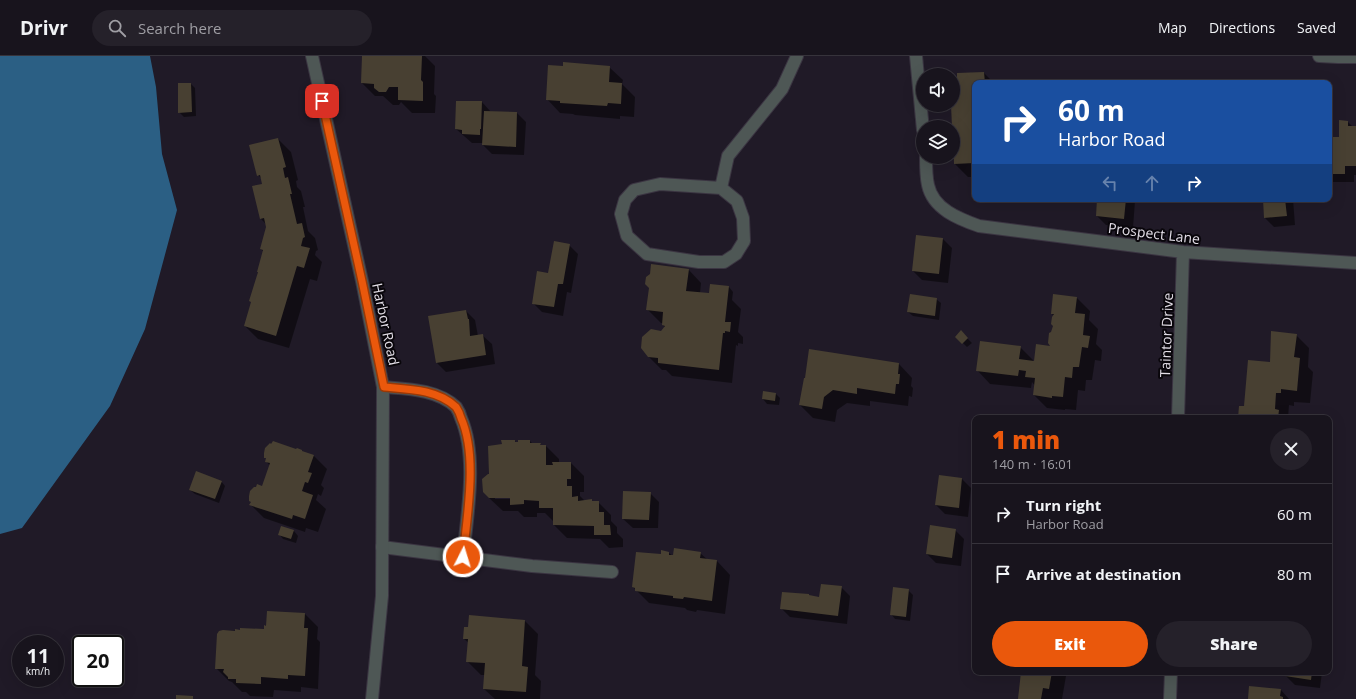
<!DOCTYPE html>
<html lang="en">
<head>
<meta charset="utf-8">
<style>
	body { margin:0; font-family:"Open Sans",sans-serif; background:#25212a; color:#f1f3f6; height:100vh; display:flex; flex-direction:column; font-size:15px; white-space:nowrap }
	* { box-sizing:border-box; margin:0 }
	p { font-size:13px; color:#9f9ea4 }
	.icon { flex:none; width:22px; height:22px; fill:none; stroke:currentColor; stroke-width:2; stroke-linecap:round; stroke-linejoin:round }
	.map { position:relative; flex:1; overflow:hidden }
	.details { position:absolute; left:972px; top:359px; width:360px; height:260px; display:flex; flex-direction:column; background:#18141d; border-radius:8px; box-shadow:0 4px 16px #0002,0 0 0 1px #36333b }
	.details>* { flex:none }
	.hud { position:absolute; left:972px; top:24px; width:360px; height:122px; border-radius:8px; box-shadow:0 4px 16px #0002,0 0 0 1px #36333b; background:#1a4fa0; color:#fff; overflow:hidden }
	.buttons { position:absolute; left:916px; top:12px; display:grid; gap:8px }
	.buttons a { display:grid; place-items:center; width:44px; height:44px; border-radius:50%; background:#18141d; box-shadow:0 4px 16px #0002,0 0 0 1px #36333b; font-size:20px }
	.speed { position:absolute; left:12px; top:579px; display:flex; gap:8px; font-size:20px; font-weight:700; text-align:center }
	.speed>* { display:grid; place-content:center; width:52px; height:52px; border-radius:50%; background:#18141d; box-shadow:0 4px 16px #0002,0 0 0 1px #36333b; line-height:1 }
	.speed small { font-size:10px; font-weight:400 }
	.speed .limit { border:2px solid #111; border-radius:6px; background:#fff; color:#111 }
	.pin { position:absolute; display:grid; place-items:center; width:34px; height:34px; color:#fff; margin:-17px; border-radius:8px; box-shadow:0 2px 6px #0006 }
	.me { position:absolute; width:44px; margin:-22px; rotate:5deg; stroke-linejoin:round; filter:drop-shadow(0 0 3px #0008) }
	.turn { display:flex; align-items:center; gap:14px; height:84px; padding:0 20px; font-size:18px }
	.turn .icon { width:52px; height:52px; stroke-width:2.5 }
	.turn b { display:block; font-size:28px; line-height:34px }
	.lanes { display:flex; align-items:center; height:38px; padding:0 20px; background:#0003; justify-content:center; gap:20px; direction:ltr }
	.lanes .off { opacity:.35 }
	.round { display:grid; place-items:center; flex:none; width:42px; height:42px; border-radius:21px; background:#25212a }
	.headline { display:flex; align-items:center; justify-content:space-between; height:68px; padding:0 20px }
	h1 { font-size:24px; font-weight:800; line-height:30px; color:#ea580c }
	.button { display:flex; gap:8px; margin-top:auto; padding:8px 20px }
	.button a { flex:1; height:46px; border-radius:24px; background:#ea580c; color:#fff; font-size:16px; font-weight:800; line-height:46px; text-align:center }
	.button a+a { background:#25212a; color:#f1f3f6 }
	ul { padding:0; list-style:none }
	li { display:flex; align-items:center; gap:12px; height:60px; padding:0 20px; border-top:1px solid #36333b }
	li div { flex:1 }
	li b { display:block; font-size:15px }
	li em { font-style:normal }
	header { display:flex; align-items:center; gap:24px; box-sizing:border-box; height:56px; padding:0 20px; background:#18141d; border-bottom:1px solid #36333b }
	header strong { font-size:19px }
	nav { display:flex; gap:22px; margin-inline-start:auto; font-size:14px }
	.search { width:280px; height:36px; background:#25212a; display:flex; align-items:center; gap:10px; box-sizing:border-box; padding:0 14px; border-radius:22px; color:#9f9ea4; font-size:15px }
	.map>svg:first-child { display:block }
	.water { fill:#2b5f84 }
	.shadow { fill:#0007; fill-rule:evenodd }
	.building { fill:#484032 }
	.lines { fill:none; stroke-linecap:round; stroke-linejoin:round }
	.lane-casing { stroke:#3b3542; stroke-width:14 }
	.street-casing { stroke:#3b3542; stroke-width:14 }
	.lane { stroke:#4e5755; stroke-width:12 }
	.street { stroke:#4e5755; stroke-width:12 }
	.route-casing { stroke:#983908; stroke-width:10 }
	.route { stroke:#ea580c; stroke-width:7 }
	.labels { text-anchor:middle; dominant-baseline:central; stroke-width:4; stroke-linejoin:round; paint-order:stroke }
	.street-label { font-size:14px; fill:#e3dee7; stroke:#09060b }
</style>
</head>
<body>
<header>
<strong>Drivr</strong>
<div class="search"><svg class="icon" aria-label="search" viewBox="0 0 24 24"><circle cx="10" cy="10" r="6"/><path d="M15 15l6 6"/></svg>Search here</div>
<nav><a>Map</a><a>Directions</a><a>Saved</a></nav>
</header>
<div class="map">
<svg width="1356" height="643" viewBox="0 0 1356 643">
	<rect width="100%" height="100%" fill="#201a27"/>
	<path class="water" d="M0,0h150l6,31 6,67 15,56 -32,119 -35,77 -88,122 -22,6z"/>
	<path class="shadow" d="M363,0h62l10,10 -1,28 2,2 -1,17h-23l-11,-11 -2,3h-6l-10,-9h-8l-13,-13z
		M609,11l14,13 -1,4 13,13 -1,20 -14,-1v3l-45,-4 -2,-1 -13,-1 -13,-14z
		M984,17l10,10h-19v94h-7l-13,-13 -3,-59h1v-18l5,-1z
		M179,28h12l4,4 1,28 -12,1 -5,-5z
		M482,46l9,10 26,1 9,9 -2,33 -32,-1 -9,-9v-2h-11l-16,-14z
		M1348,66l5,5h3v48h-2v7h-24l-1,-44h11z
		M278,83l13,13 7,28 -2,1 1,6 4,4 4,16h-2l5,24 7,7 3,12 -2,1 -1,4 7,7 -5,19 -7,-2 -21,69 -31,-9 -13,-13 7,-24 6,-30 6,-20 -3,-3 6,-24 -6,-6 2,-35 -1,-5 -4,-4z
		M1098,143h35l2,2 -2,27 -27,-3 -9,-9z
		M1264,143h29l2,26 -21,2 -9,-9z
		M943,183l9,9 -4,35 -26,-3 -9,-9z
		M569,189l9,9 -7,39 -4,-1 -4,24 -21,-4 -9,-9z
		M688,213l13,14 -1,10 10,1 19,-7 4,5 -1,8 9,9 -3,23 5,5v7l-5,-1v3l-2,-1 -4,38 -60,-7 -6,-6h-4l-14,-14 17,-28 -2,-3v-2h-2l-13,-13z
		M1077,242l13,13 -1,9 9,9 -2,15 6,6 -1,11 -6,-1 -3,20h-6l-1,11 -7,-1 -2,20 -11,-1v1l-18,-2 -13,-13 1,-9 -3,-4 -1,6 -41,-4 -13,-14 43,-23 13,13v1l2,1 17,-15 2,-31 -2,-2z
		M936,243l5,4 -2,17 -26,-4 -5,-4z
		M466,255l9,9 3,16 4,-1 10,9 3,20 -49,8 -9,-9z
		M961,276l11,11 -5,4 -10,-10z
		M1296,279l13,13 -1,19 5,5 -3,31 -16,-1v4l-5,-1 -1,13h-49l32,-55z
		M899,308l13,14 -1,8 2,2 -1,9 -3,-1 -1,10 -38,-5v5l-23,-3 -10,7 -2,12 -22,-4 -13,-13 5,-26z
		M776,338l4,4 -1,7 -12,-1 -4,-5z
		M515,385l1,2 14,-2 3,3 13,2 13,13v4h12l13,13v16h-4v4l4,4 14,2 13,13v6l6,6v6l6,6v8l-14,1 -9,-9 -33,-1 -13,-13 -1,-4 -8,-8h-8v4h-13l-6,-6h-15l-14,-13 1,-23zM495,441h20v2h-20z
		M303,396l11,4 13,13 -6,16 3,3 -3,8 -3,-2 -2,6 10,9 -8,23 -12,-4 -1,4 -41,-14 -13,-13 12,-18 7,-21 -4,-5z
		M962,423l9,9 -3,29 -23,-3 -9,-9z
		M221,425l4,5 -6,17 -24,-9 -5,-4z
		M650,437l9,9 -1,26h-25l-10,-9z
		M955,474l9,9 -3,27 -25,-3 -9,-9z
		M294,475l4,5 -2,7 -13,-4 -4,-5z
		M669,497l4,3 27,-3 8,7 9,1 13,14 -5,39 -28,-4 -1,2 -9,-2 -2,-2 -36,-5 -16,-16 29,-32z
		M841,531l9,9 -3,28 -57,-7 -9,-9 39,-10z
		M908,534l5,5 -3,26 -15,-2 -4,-5z
		M305,558l13,13 -1,12 3,3 -2,47 -17,-2v5l-27,-2 -1,7 -23,-1 -4,-4h-4l-10,-10 -3,-1 -13,-13 8,-37 41,-1z
		M525,565l13,13 -3,41 6,6 -1,18h-45l-11,-10 2,-14h-5l-14,-14 2,-18 -5,-4 5,-11z
		M1022,616h40l4,4 -4,23h-43z
		M1286,616h36l-2,16 -25,-3 -9,-9z
		M1281,634l8,9h-40z"/>
	<path class="building" d="M362,0h60l-1,24 2,2v19l-25,-1v-13h-9l-3,5h-7l-5,-4v-4l-13,-1z
		M563,6l47,4 -1,16 13,1 -1,21 -13,-1 -1,3 -47,-3v-2l-14,-1 2,-35 15,1z
		M984,16l1,11h-10v80l-21,1 -1,-37h-1l-1,-22h2v-19h4v-13z
		M1274,24v3h-24v-1z
		M178,27h13l1,29 -14,1z
		M456,45h26l-1,28h-1v6l-18,-1v-4l-7,-1z
		M484,55l33,1 -1,35 -34,-2z
		M1339,64l9,1v5h8v40h-11v8h-16v-37h10z
		M278,82l8,29 -3,1 2,10 3,-1 4,17h-2l7,30 5,-1 3,14 -2,1 -2,8 9,2 -6,20 -7,-2 -21,70 -32,-10 7,-24 -2,-1 9,-29h-1l6,-22 -3,-1 6,-22 -2,-9 -4,1 -8,-33 10,-2 -2,-9 -3,1 -8,-31z
		M1097,143h29l-2,20 -28,-3z
		M1263,143h22l2,17 -23,2z
		M916,179l27,3 -4,36 -27,-3z
		M554,185l16,3 -7,40h-5l-4,23 -22,-3 5,-33 11,2z
		M651,208l38,5 -3,22 23,2 1,-9 19,2 -4,36h6l-1,10 -5,-1v2h-2l-4,37 -61,-7v-5l-10,-1 -7,-9 1,-11 9,-8 10,2 4,-5 -3,-1 1,-13 -17,-2 3,-22 -4,-4 1,-7 4,-3z
		M910,238l27,4 -2,18 -28,-4z
		M1053,238l24,3 -2,16 10,1 -2,21 7,1 -2,12 -6,-1 -3,20h-6l-1,11 -7,-1 -2,20 -11,-1v2l-19,-3 2,-17 -10,-1 1,-6 -7,-1 -1,6 -42,-5 4,-30 41,5 -2,13 15,2 2,-17 14,2 -2,-3 1,-10 2,-1 2,-6 -2,-2 1,-7 2,-3h-3z
		M466,254l2,9h1l1,17 13,-2 3,21 -50,8 -8,-47z
		M961,274l7,8 -6,6 -7,-7z
		M1271,275l26,3 -3,23 6,1 -3,33 -16,-2v4h-5l-1,16 4,1 -1,8h-40l1,-12h5l4,-46 22,2z
		M809,293l90,14 -1,11h2l-1,10h-3l-1,10 -38,-6v6l-24,-4 -9,7 -2,12 -23,-4 5,-27h1z
		M763,335l13,2 -1,8 -13,-2z
		M501,384h14v2h3v-2h12v3h11l-1,2h6v20h7l-1,-3h19v17h-4v7h5v11l6,-1v5l14,-2v2h7v11h5v13h6l1,10h-17v-9l-41,-1v-17h-14v-7l-15,-1v4l-14,1v-7h-21l-6,-6 -1,-13 6,-5h1l-1,-28 14,-2z
		M273,385l23,8 1,-1 5,2v1l12,4 -6,17 4,1 -4,10 -3,-1 -3,9 11,4 -8,24 -12,-4 -1,4 -43,-14 2,-3 -2,-1v-5l1,-5 4,-4h2l1,-3 5,2 8,-23 -5,-1 1,-4h-2v-5l1,-5 5,-5 1,1z
		M196,415l26,10 -7,18 -26,-9z
		M939,419l23,3 -3,30 -24,-3z
		M623,435l28,1 -2,28 -27,-1z
		M930,469l26,4 -4,29 -26,-4z
		M281,470l13,4 -3,9 -13,-4z
		M674,492l27,4 -1,6 17,2 -5,41 -28,-4 -1,2 -10,-1v-2l-38,-5v-3l-3,-1 4,-35 25,2v-4l8,2v3h4z
		M821,528l21,2 -4,30 -58,-7 2,-17 27,2v1l10,2z
		M893,531l16,2 -3,28 -16,-2z
		M267,555l38,2 -1,15h4l-3,48 -17,-1v4l-27,-2v7l-25,-1v-4h-8v-2l-5,-5 1,-3h-9l2,-35 2,-3 4,-1 12,1v-2l5,1v-2l24,1v-4l2,1z
		M469,559l56,5 -3,46 6,1 -2,25 -43,-3 2,-26 -19,-1 2,-23h-5l1,-12h4z
		M1021,616h31l-3,17 -6,-1 -2,11h-23z
		M1285,616h27l-1,8 -26,-4z
		M1249,630l32,3 -1,7 3,1v2h-35z
		M176,639l17,1v3h-17z"/>
	<g class="lines">
		<g class="lane-casing">
			<path id="lane" d="M660,128l61,4 16,13 6,17 1,23 -8,13 -12,8h-25l-52,-8 -20,-18 -6,-22 4,-14 9,-10z
				M721,132l7,-32 54,-67 15,-33
				M383,331c24,2 54,2 73,20 2,3 4,7 5,11 17,39 6,97 2,139
				M382,491l150,19 80,6"/>
		</g>
		<g class="street-casing">
			<path id="street" d="M312,0l50,225 21,106 -1,209 -10,103
				M916,0l7,74
				M1319,0l19,1h18
				M926,101c0,9 0,19 2,28 5,24 31,34 51,41l204,26 173,11
				M1178,362l5,-166
				M1170,643l1,-27"/>
		</g>
		<use href="#lane" class="lane"/>
		<use href="#street" class="street"/>
	</g>
	<g class="lines">
		<g class="route-casing">
			<path id="route" d="M322,45l40,180 22,106c23,2 53,2 72,20 2,3 4,7 5,11 17,38 6,97 2,139"/>
		</g>
		<use href="#route" class="route"/>
	</g>
	<g class="labels">
		<g class="street-label">
			<text transform="translate(1154 177) rotate(7)">Prospect Lane</text>
			<text transform="translate(386 268) rotate(78)">Harbor Road</text>
			<text transform="translate(1166 279) rotate(-88)">Taintor Drive</text>
		</g>
	</g>
</svg>
<div class="buttons">
<a><svg class="icon" aria-label="sound" viewBox="0 0 24 24"><path d="M4 9h4l5-4v14l-5-4H4zM17 9q2 3 0 6"/></svg></a>
<a><svg class="icon" aria-label="layers" viewBox="0 0 24 24"><path d="M12 4l9 5-9 5-9-5zM3 14l9 5 9-5"/></svg></a>
</div>
<div class="speed"><div>11<small>km/h</small></div><div class="limit">20</div></div>
<div class="pin" style="left:322px;top:45px;background:#d93025"><svg class="icon" aria-label="arrive" viewBox="0 0 24 24"><path d="M6 21V4h12l-3 4 3 4H6"/></svg></div>
<svg class="me" style="left:463px;top:501px" viewBox="-20 -20 40 40"><circle r="17" fill="#ea580c" stroke="#fff" stroke-width="3"/><path d="M0-11L8 9 0 5-8 9z" fill="#fff"/></svg>
<div class="hud">
<div class="turn"><svg class="icon" aria-label="right" viewBox="0 0 24 24"><path d="M7 20v-9h11M14 6l5 5-5 5"/></svg><div><b>60 m</b>Harbor Road</div></div>
<div class="lanes"><svg class="icon off" aria-label="left" viewBox="0 0 24 24"><path d="M17 20v-9H6M10 6l-5 5 5 5"/></svg><svg class="icon off" aria-label="ahead" viewBox="0 0 24 24"><path d="M12 20V5M6 11l6-6 6 6"/></svg><svg class="icon" aria-label="right" viewBox="0 0 24 24"><path d="M7 20v-9h11M14 6l5 5-5 5"/></svg></div>
</div>
<section class="details">
<div class="headline"><div><h1>1 min</h1><p>140 m · 16:01</p></div><a class="round"><svg class="icon" aria-label="close" viewBox="0 0 24 24"><path d="M6 6l12 12M18 6L6 18"/></svg></a></div>
<ul>
<li><svg class="icon" aria-label="right" viewBox="0 0 24 24"><path d="M7 20v-9h11M14 6l5 5-5 5"/></svg><div><b>Turn right</b><p>Harbor Road</p></div><em>60 m</em></li>
<li><svg class="icon" aria-label="arrive" viewBox="0 0 24 24"><path d="M6 21V4h12l-3 4 3 4H6"/></svg><div><b>Arrive at destination</b></div><em>80 m</em></li>
</ul>
<div class="button"><a>Exit</a><a>Share</a></div>
</section>
</div>
</body>
</html>
